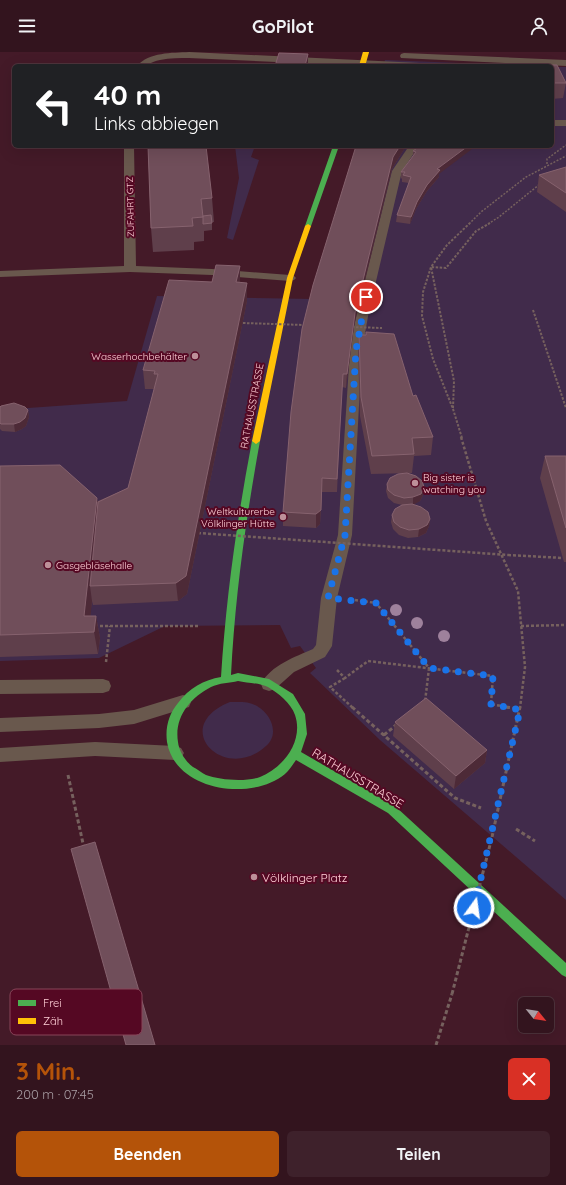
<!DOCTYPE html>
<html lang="de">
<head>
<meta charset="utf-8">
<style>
	body { margin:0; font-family:Quicksand,sans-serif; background:#3e212b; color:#f1f3f6; height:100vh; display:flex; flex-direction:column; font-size:15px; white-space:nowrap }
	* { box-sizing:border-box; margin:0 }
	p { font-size:13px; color:#a99ea4 }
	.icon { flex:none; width:22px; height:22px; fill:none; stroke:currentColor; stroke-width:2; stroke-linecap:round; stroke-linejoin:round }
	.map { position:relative; height:993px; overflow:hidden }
	.panel { display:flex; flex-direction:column; background:#33141e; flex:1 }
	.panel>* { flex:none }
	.banner { position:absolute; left:12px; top:12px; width:542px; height:84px; border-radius:6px; box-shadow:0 4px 16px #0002,0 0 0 1px #4e333c; background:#202124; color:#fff; overflow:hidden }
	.needle { width:26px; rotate:120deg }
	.controls { position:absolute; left:518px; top:945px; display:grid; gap:8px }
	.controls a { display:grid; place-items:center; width:36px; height:36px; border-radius:6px; background:#33141e; box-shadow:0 4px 16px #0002,0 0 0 1px #4e333c; font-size:20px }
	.pin { position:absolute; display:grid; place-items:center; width:34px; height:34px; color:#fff; margin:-17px; border:2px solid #fff; border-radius:50%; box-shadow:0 1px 4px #0007 }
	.me { position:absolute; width:44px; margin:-22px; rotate:14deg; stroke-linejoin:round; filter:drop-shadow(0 0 3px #0008) }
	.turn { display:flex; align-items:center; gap:14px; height:84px; padding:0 16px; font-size:18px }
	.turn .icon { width:52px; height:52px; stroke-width:2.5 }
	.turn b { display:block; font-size:28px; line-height:34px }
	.round { display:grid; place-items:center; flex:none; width:42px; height:42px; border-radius:6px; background:#3e212b }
	.head { display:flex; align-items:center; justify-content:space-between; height:68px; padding:0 16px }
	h1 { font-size:24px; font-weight:700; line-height:30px; color:#b45309 }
	.cta { display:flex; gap:8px; margin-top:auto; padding:8px 16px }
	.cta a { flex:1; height:46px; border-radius:6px; background:#b45309; color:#fff; font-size:16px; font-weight:700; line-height:46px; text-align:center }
	.cta a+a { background:#3e212b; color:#f1f3f6 }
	header { display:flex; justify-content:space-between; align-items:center; height:52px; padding:0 16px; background:#33141e; font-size:18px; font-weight:700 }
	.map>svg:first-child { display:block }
	.green { fill:#412b4b }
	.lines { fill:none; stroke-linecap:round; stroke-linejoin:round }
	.path-far3 { stroke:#76615e; stroke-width:1.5; stroke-dasharray:2 1.5; stroke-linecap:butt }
	.path-far2 { stroke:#76615e; stroke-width:2; stroke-dasharray:2.5 1.5; stroke-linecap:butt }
	.path-far1 { stroke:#76615e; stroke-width:2.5; stroke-dasharray:3 2; stroke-linecap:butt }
	.path { stroke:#76615e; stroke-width:3; stroke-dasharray:4 2.5; stroke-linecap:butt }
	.lane { fill:#69584d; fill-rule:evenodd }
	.fast { fill:#4caf50; fill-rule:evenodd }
	.slow { fill:#ffc107; fill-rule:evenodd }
	.path-bridge-far2 { stroke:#76615e; stroke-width:2; stroke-dasharray:2.5 1.5; stroke-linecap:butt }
	.path-bridge-far1 { stroke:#76615e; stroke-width:2.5; stroke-dasharray:3 2; stroke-linecap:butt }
	.path-bridge { stroke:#76615e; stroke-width:3; stroke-dasharray:4 2.5; stroke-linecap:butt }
	.slow-bridge { stroke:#ffc107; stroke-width:6 }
	.tree { fill:#9e819c }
	.wall { fill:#5f3f4b }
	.shaded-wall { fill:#4d2a37 }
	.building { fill:#704e5a; stroke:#86626e }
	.route { stroke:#1a73e8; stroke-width:7; stroke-dasharray:0 12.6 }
	.poi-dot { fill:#bd9099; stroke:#550823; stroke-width:1.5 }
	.labels { text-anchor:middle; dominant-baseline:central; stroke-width:4; stroke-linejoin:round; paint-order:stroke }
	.far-street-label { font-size:9px; fill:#fecfd6; stroke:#550823 }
	.poi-label { font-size:10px; fill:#fecfd6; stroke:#550823; text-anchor:end }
	.street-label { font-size:10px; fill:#fecfd6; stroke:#550823 }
	.near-street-label { font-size:12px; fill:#fecfd6; stroke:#550823 }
	.near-poi-label { font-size:12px; fill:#fecfd6; stroke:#550823; text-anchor:start }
	.key { fill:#550823; stroke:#884459; stroke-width:1 }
	.key-label { font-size:11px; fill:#fecfd6 }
</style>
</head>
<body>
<header><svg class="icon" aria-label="menu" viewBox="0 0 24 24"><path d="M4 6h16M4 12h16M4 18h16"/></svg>GoPilot<svg class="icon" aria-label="person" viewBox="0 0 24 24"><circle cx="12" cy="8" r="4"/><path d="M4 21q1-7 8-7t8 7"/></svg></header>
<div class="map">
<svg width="566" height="993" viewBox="0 0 566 993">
	<rect width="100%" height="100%" fill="#441a28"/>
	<path class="green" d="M385,8l148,6h-150z
		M552,15h14v833l-186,-160 -70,-67 6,-5 -16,-22 -9,2 -11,-23 -115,1 -66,32 -99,3v-251l127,-9 30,-105 155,3 47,-153h193z
		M235,94h20l-4,11 8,3 -26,80 -6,-2 12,-60z
		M230,650c9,0 19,-1 27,4 14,8 23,28 9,40 -41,38 -98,-19 -36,-44z"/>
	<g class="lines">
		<path class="path-far3" d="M547,112v-5l19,-14
			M469,172l12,-12 45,-35 40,-21
			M488,172l11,-7 41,-33"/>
		<path class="path-far2" d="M533,258l33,98
			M453,356l1,-27 -23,-114 15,1 30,-37 14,-8
			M462,386l-9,-29 -20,-50 -11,-43 1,-24 8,-25 16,-22 23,-22"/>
		<path class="path-far1" d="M461,385l25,84 32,70 7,76 -5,41
			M508,503l55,3
			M355,548l21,3 53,65 -4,34
			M95,574h105
			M521,574l45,-1
			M106,610l4,-36
			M337,618l8,8 23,-17 125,15 -2,28 20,4
			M345,626l-15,9 23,21"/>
		<path class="path" d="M352,655l103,91 26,10
			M506,655l14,2
			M384,683l12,-10
			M68,723l16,73
			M516,777l19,12
			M492,785l28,-130
			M436,993l16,-51"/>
		<path class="lane" d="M189,0l231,11 4,3h-59l-176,-8c-9,0 -19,0 -29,2 -10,2 -11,6 -23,6 12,-14 35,-13 52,-14z
			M404,1l162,7v6l-165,-8 -1,-2 1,-2z
			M552,68h14v6h-14z
			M124,94h10l2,120 76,3 78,6 4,1 2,2 -2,2 -4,1 -78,-6 -82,-3 -130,5v-6l124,-5z
			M409,94h13l-6,4 -14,21 -33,140 -7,39 -10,185 -15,63 -5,48 -7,11 -31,15 -19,17 -6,2 -6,-2 -2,-5c10,-19 34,-27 52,-35l3,-4 5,-47 17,-63 12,-185 7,-39 35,-140z
			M103,627l6,2 2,5 -2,5 -6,2 -103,1v-14z
			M183,643l6,2 2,5 -2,5 -55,17 -35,4 -99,4v-14l99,-4 35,-4z
			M95,690l80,4 6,2 3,5 -3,5 -6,2 -80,-4 -95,6v-14z"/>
		<path class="fast" d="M333,94h6l-28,80 -5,1 -1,-1z
			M256,386l4,3c-14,77 -25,155 -29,234l7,-2 31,6 24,15 12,20 2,20 -6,18 95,55 170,156v14l-4,-2 -174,-162 -92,-53c-3,4 -7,11 -11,14 -34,28 -110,17 -118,-32 -2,-15 2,-28 11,-39 11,-15 26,-23 43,-26 5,-79 16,-158 31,-236zM238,629c9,2 22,2 30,6 10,6 23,16 27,28 9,26 -12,53 -35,62 -14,5 -41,3 -54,-2 -4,-2 -9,-6 -13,-8 -8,-6 -14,-16 -15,-25 -4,-25 12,-44 33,-55 8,-4 19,-4 27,-6z"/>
		<path class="slow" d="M308,172l3,2 -18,52 -33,163 -4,3 -4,-3 35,-163 18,-52z"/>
		<path class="path-bridge-far2" d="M243,271l62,2
			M352,275l30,1"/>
		<path class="path-bridge-far1" d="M198,481l310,22"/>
		<path class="path-bridge" d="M452,942l40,-157"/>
		<path class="slow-bridge" d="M362,14l4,-14"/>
	</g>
	<g class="tree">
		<circle cx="396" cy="558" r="6"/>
		<circle cx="417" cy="571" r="6"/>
		<circle cx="444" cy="584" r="6"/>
	</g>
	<path class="wall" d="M502,13h55l9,18 -3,15 -11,1v-33h-50z
		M148,94l64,52 2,24h-2v8l-8,1v10l-10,1v8l-41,2 -2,-24z
		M356,94h50l-14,23 -38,157 -8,62 -4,-1 -5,105h-15l-2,32 -4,4 -33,-2v-14z
		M420,94l19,28v3l-12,14 -11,18 -6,15 -14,-2 1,-7 12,-32 -7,-1v-3l-1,-1v-6l12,-16v-5z
		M566,115v45l-29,-20 2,-17z
		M240,231l7,18 -60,293 -9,7 -85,4 -1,-4 -2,15h6l4,22 -2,16 -98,3v-191l98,35 30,-13 26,-99h-9l-2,-19z
		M359,283l54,61 20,41 -2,18 -17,1 -2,17 -41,1 -11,-58 -2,-63z
		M0,355l28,3 1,7 -3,9 -4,3 -7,3 -13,-1 -2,-2z
		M545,404h21v106h-2l-24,-84z
		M387,432l36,11 -3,6 -7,3 17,15 -1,7 -3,7 -8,4 -10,1 -9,-3 -6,-6 -2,-7 1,-7 10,-10 -8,-2 -6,-5 -2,-7z
		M395,670l92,28 -2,13 -31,26 -61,-53z"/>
	<path class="shaded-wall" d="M308,2v12h-3z
		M400,94h6l-14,23 -38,157 -8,62 1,-14 8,-61 38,-156z
		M468,94h8l-37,28v3l-12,14 -11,18 -6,15 1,-7 6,-15 20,-33z
		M240,214v18l-4,-2z
		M247,231v18l-60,293 -9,7 -2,-18z
		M28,358l1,7 -3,9 -4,3 -7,3 -1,-8z
		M322,426l-2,46 -4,4v-14z
		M424,435l-1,8 -3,6 -7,4v-8z
		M97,446l3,22 -10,66 2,15 -3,31 -5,-16z
		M430,467l-1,7 -3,7 -8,4 1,-8z
		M96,564l4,22 -2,16 -4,-22z
		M487,698l-2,13 -31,26 2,-13z"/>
	<path class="building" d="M279,1l29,1 -3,12h-30z
		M502,13h55l9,18h-14v-17h-49z
		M148,94h58l6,52 -11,1 2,18 -11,1 1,8 -42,2z
		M356,94h44l-7,11 -38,156 -8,61h-4l-6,105 -15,-1 -1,32 -5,4 -33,-2 8,-100 11,-83 11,-44z
		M420,94h48l-31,23 3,1 -13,15 -10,17 -6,15 -14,-2 14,-38 -8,-2 2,-3h-4l15,-20 -3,-1z
		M566,115v26l-27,-18z
		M211,163l1,8 -9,1v-8z
		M216,213l24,1 -4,16 11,1 -61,293 -10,7 -86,3 8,-84 30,-14 30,-114h-4l1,-3 -12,-1 26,-90 43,2z
		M366,280l28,2 19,62 3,-1 17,42 -21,1 2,16 -42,2 -11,-59 -2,-62h7z
		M14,351l11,4 3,3 -3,8 -5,4 -6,2h-13l-1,-1v-16l1,-1z
		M545,404h21v72z
		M60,413l37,33 -13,118h12l-2,16 -94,3v-169z
		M407,421l9,3 6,5 2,6 -3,7 -8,3 -9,1 -10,-3 -6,-5 -1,-6 3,-6 8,-4z
		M412,452l9,3 7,5 2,7 -3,6 -8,4 -10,1 -9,-3 -6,-5 -2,-7 3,-6 7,-4z
		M426,646l61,52 -31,26 -61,-54z
		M95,790l60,203h-29l-55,-196z"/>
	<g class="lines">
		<path class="route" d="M366,245l-10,53 -11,185 -17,63 48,5 53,65 64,8 -2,28 29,6 -46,198"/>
	</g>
	<g class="poi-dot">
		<circle cx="195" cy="304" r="4"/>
		<circle cx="415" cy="431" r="4"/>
		<circle cx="283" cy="465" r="4"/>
		<circle cx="48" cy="513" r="4"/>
		<circle cx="254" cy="825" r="4"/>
	</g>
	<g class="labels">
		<g class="far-street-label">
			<text transform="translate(130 155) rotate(-91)">ZUFAHRT GTZ</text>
		</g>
		<g class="poi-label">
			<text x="187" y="304">Wasserhochbehälter</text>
			<text x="423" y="425" text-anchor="start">Big sister is<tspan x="423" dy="12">watching you</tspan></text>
			<text x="275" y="459">Weltkulturerbe<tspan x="275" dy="12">Völklinger Hütte</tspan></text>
			<text x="56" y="513" text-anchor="start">Gasgebläsehalle</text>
		</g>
		<g class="street-label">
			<text transform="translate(252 354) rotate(-79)">RATHAUSSTRASSE</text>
		</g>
		<g class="near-street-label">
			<text transform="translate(358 726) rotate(31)">RATHAUSSTRASSE</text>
		</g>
		<g class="near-poi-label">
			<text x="262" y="825">Völklinger Platz</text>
		</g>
	</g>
	<rect x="10" y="937" width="132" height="46" rx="6" class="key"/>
	<rect x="18" y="948" width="18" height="6" fill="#4caf50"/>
	<rect x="18" y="966" width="18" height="6" fill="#ffc107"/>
	<g class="key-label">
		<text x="43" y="955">Frei</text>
		<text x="43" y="973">Zäh</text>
	</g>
</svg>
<div class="controls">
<a><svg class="needle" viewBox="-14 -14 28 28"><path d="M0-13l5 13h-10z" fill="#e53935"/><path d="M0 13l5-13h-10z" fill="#a99ea4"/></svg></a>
</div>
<div class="pin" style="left:366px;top:245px;background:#d93025"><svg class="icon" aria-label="arrive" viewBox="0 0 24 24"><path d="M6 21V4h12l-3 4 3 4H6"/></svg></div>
<svg class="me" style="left:474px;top:856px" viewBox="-20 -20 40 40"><circle r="17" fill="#1a73e8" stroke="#fff" stroke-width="3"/><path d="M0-11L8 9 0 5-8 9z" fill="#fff"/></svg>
<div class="banner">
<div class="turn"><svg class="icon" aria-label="left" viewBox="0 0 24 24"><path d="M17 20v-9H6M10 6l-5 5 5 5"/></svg><div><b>40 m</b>Links abbiegen</div></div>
</div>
</div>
<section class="panel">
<div class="head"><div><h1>3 Min.</h1><p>200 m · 07:45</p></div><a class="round" style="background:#d93025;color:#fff"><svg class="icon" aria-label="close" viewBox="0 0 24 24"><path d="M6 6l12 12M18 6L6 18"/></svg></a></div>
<div class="cta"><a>Beenden</a><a>Teilen</a></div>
</section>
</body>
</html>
